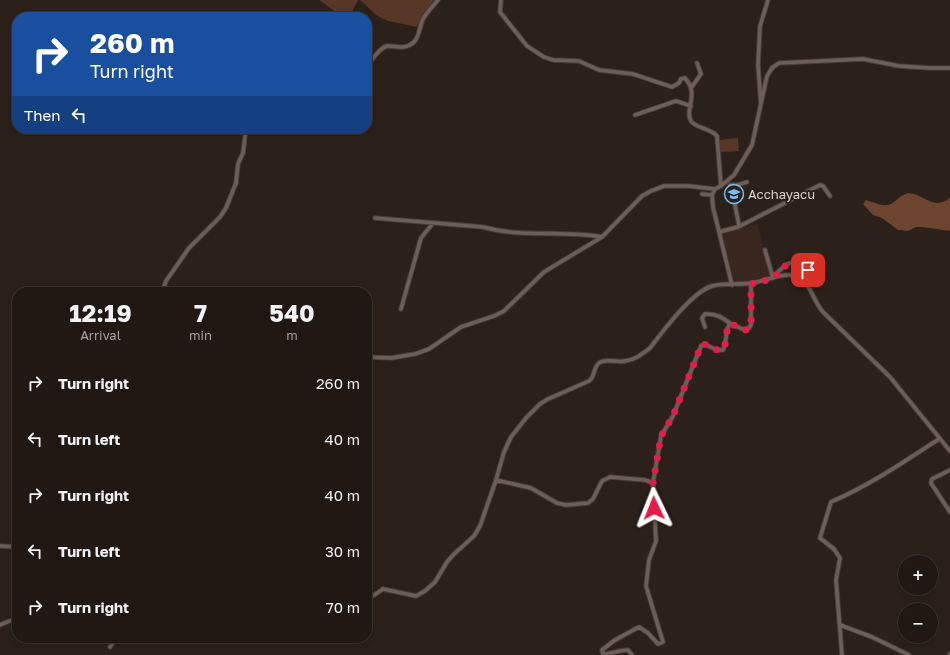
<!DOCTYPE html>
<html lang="en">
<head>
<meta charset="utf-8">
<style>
	body { margin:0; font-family:"Golos Text",sans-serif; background:#2d2522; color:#f1f3f6; height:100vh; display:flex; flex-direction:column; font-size:15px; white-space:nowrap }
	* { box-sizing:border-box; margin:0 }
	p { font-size:13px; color:#a2a0a0 }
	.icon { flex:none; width:22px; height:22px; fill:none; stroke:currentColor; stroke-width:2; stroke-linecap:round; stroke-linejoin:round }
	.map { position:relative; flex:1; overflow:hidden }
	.side { position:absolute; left:12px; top:287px; width:360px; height:356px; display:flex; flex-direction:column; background:#211814; border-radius:16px; box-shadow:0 2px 10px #0003,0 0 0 1px #3e3734 }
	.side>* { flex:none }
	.hud { position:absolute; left:12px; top:12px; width:360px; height:122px; border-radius:16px; box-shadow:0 2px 10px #0003,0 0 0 1px #3e3734; background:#1a4fa0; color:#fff; overflow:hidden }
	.tools { position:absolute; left:898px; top:555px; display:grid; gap:8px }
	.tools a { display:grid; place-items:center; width:40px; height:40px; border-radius:50%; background:#211814; box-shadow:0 2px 10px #0003,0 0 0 1px #3e3734; font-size:20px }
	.pin { position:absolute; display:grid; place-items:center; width:34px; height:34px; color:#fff; margin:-17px; border-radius:8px; box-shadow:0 2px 6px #0006 }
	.me { position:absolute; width:44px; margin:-22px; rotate:358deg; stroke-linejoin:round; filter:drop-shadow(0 0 3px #0008) }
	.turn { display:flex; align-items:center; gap:14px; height:84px; padding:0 12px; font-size:18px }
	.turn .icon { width:52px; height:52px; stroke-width:2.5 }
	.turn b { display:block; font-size:28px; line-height:34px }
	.then { display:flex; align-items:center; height:38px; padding:0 12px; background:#0003; gap:8px; font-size:15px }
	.eta { display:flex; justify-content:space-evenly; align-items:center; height:68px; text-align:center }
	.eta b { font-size:24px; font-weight:700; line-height:28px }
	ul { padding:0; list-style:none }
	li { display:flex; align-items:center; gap:12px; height:56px; padding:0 12px }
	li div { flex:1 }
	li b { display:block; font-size:15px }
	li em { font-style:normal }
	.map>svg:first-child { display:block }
	.built { fill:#39261f }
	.green { fill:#583727 }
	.forest { fill:#6c4430 }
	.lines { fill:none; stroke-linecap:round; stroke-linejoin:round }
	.street-casing { stroke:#473d39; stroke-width:5.5 }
	.street { stroke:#6d5e58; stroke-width:3.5 }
	.route { stroke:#e11d48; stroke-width:7; stroke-dasharray:0 12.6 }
	.labels { text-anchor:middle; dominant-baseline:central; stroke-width:4; stroke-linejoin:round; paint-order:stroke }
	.poi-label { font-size:13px; fill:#dad1cd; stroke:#2c201a; text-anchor:start }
</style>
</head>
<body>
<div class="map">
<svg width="950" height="655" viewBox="0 0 950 655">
	<rect width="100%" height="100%" fill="#2c201a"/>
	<path class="built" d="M757,224l14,51 -32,9 -4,-2 -13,-48z"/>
	<path class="green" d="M319,0h39l-8,16 -7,1z
		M360,0h74l-11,14 -6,13 -29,-6 -12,-6z
		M738,138l1,13 -19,1 -1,-12z"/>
	<path class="forest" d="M908,193c18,1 24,18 42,5v33l-28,-4h-6l-8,4 -10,-1 -16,-12 -9,-3 -10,-11 3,-4c10,3 19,9 28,2 5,-4 8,-7 14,-9z"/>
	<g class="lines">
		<g class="street-casing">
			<path id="street" d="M501,0l-1,12 27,34 17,11 9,3 26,1 20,9 34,4 39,13 7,-4 2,-4 4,-1c15,16 -1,32 6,43 4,7 19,7 26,15l4,50
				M367,66c5,-6 12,-18 20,-20 9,-1 17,5 27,-4 6,-6 5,-15 9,-23 4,-7 10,-13 15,-19
				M691,88l10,-14 -4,-11
				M761,104l-3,-39 2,-39 8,-26
				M635,115l41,-14 15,5
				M265,129l11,2 10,-2
				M730,185h8l9,-3
				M731,185l8,40
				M715,189l-3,6 1,12 19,78
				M702,194l10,1
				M375,218l108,9c39,11 80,3 119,10
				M719,232l19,-5 82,-42 3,1 7,10
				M765,250l8,28
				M773,277c18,-19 23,-20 40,0
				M162,292l4,-11 23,-33 31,-31 6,-9 10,-25 2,-19 5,-11 3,-24
				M401,309l20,-71 12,-15
				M705,327l-3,-9 3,-4c11,-1 18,4 26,10
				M367,357l24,1 24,-4 14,-5 32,-22 33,-11 10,-5 40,-39 58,-35 40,-41 9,-5 13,-5h24l27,3 6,-3 13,-11 18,-30 15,-69 5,-8 7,-5 84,-4 36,7 30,2h21
				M950,470l-18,9 -1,4 19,29
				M496,480l35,8 26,15 9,2 22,-2 5,-4 9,-18 8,-4 35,3 8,3
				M0,546l17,1
				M367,600l16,-11 33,7 9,-5 10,-9 12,-20 7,-8 20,-18 6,-10 16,-46 8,-28 7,-15 15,-19 14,-14 8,-5 41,-18c6,-4 4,-13 10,-18 7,-5 18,0 26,-2 10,-1 17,-7 25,-13 13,-17 42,-56 62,-62 14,-4 30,0 45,-4 13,-3 33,-12 45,-3 9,7 12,23 21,33l67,65 60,74
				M0,625l17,-7
				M840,625l32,12 37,18
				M110,647l6,-9
				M632,655l-4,-5c-9,0 -17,4 -25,4l-1,-4 13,-10 24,-13 9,6 10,11 5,-2 -17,-56 3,-26 7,-19 -3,-58 8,-47 12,-20 28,-70 3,-2 13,6h6c4,-7 2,-17 6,-25l2,-1 14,6 3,-1 3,-4v-41
				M842,655l-6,-75 4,-22 -6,-9 -14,-11 11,-36c39,-17 73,-40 108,-63
				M950,655v-1"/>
		</g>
		<use href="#street" class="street"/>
	</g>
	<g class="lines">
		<path class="route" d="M654,508l-1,-25 8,-47 12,-20 28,-70 3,-2 13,6h6c4,-7 2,-17 6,-25l2,-1 14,6 3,-1 3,-4v-41c6,-2 16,-3 21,-6 14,-8 17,-28 36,-8"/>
	</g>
	<defs>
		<g id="school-ring" transform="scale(1)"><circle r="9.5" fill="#2c201a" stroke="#77bff7" stroke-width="1.5"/><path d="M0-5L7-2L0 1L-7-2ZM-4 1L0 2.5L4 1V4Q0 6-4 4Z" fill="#77bff7"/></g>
	</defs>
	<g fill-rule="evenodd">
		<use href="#school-ring" x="734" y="194"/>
	</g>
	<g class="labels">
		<g class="poi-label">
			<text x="748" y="194">Acchayacu</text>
		</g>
	</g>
</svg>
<div class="tools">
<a>+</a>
<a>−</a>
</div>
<div class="pin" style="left:808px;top:270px;background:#d93025"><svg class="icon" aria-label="arrive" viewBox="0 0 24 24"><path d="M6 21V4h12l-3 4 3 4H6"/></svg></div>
<svg class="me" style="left:654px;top:508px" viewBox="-20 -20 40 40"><path d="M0-17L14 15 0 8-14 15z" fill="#e11d48" stroke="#fff" stroke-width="4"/></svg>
<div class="hud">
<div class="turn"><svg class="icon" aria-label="right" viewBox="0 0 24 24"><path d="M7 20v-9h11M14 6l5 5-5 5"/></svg><div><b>260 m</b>Turn right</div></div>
<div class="then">Then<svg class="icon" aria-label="left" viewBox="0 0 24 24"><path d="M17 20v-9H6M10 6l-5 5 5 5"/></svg></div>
</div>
<section class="side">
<div class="eta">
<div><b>12:19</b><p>Arrival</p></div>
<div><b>7</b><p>min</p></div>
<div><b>540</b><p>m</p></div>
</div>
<ul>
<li><svg class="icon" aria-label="right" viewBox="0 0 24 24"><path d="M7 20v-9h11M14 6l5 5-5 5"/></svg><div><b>Turn right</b></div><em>260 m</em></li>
<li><svg class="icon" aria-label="left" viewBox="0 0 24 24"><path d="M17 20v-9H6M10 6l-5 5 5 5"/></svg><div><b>Turn left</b></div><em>40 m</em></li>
<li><svg class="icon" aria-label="right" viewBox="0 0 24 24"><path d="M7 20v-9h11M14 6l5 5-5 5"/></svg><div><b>Turn right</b></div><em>40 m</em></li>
<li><svg class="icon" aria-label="left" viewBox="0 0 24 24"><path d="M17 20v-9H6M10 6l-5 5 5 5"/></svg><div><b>Turn left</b></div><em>30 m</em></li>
<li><svg class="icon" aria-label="right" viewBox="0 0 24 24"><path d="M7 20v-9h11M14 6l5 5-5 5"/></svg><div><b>Turn right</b></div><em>70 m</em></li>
</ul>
</section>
</div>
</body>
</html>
